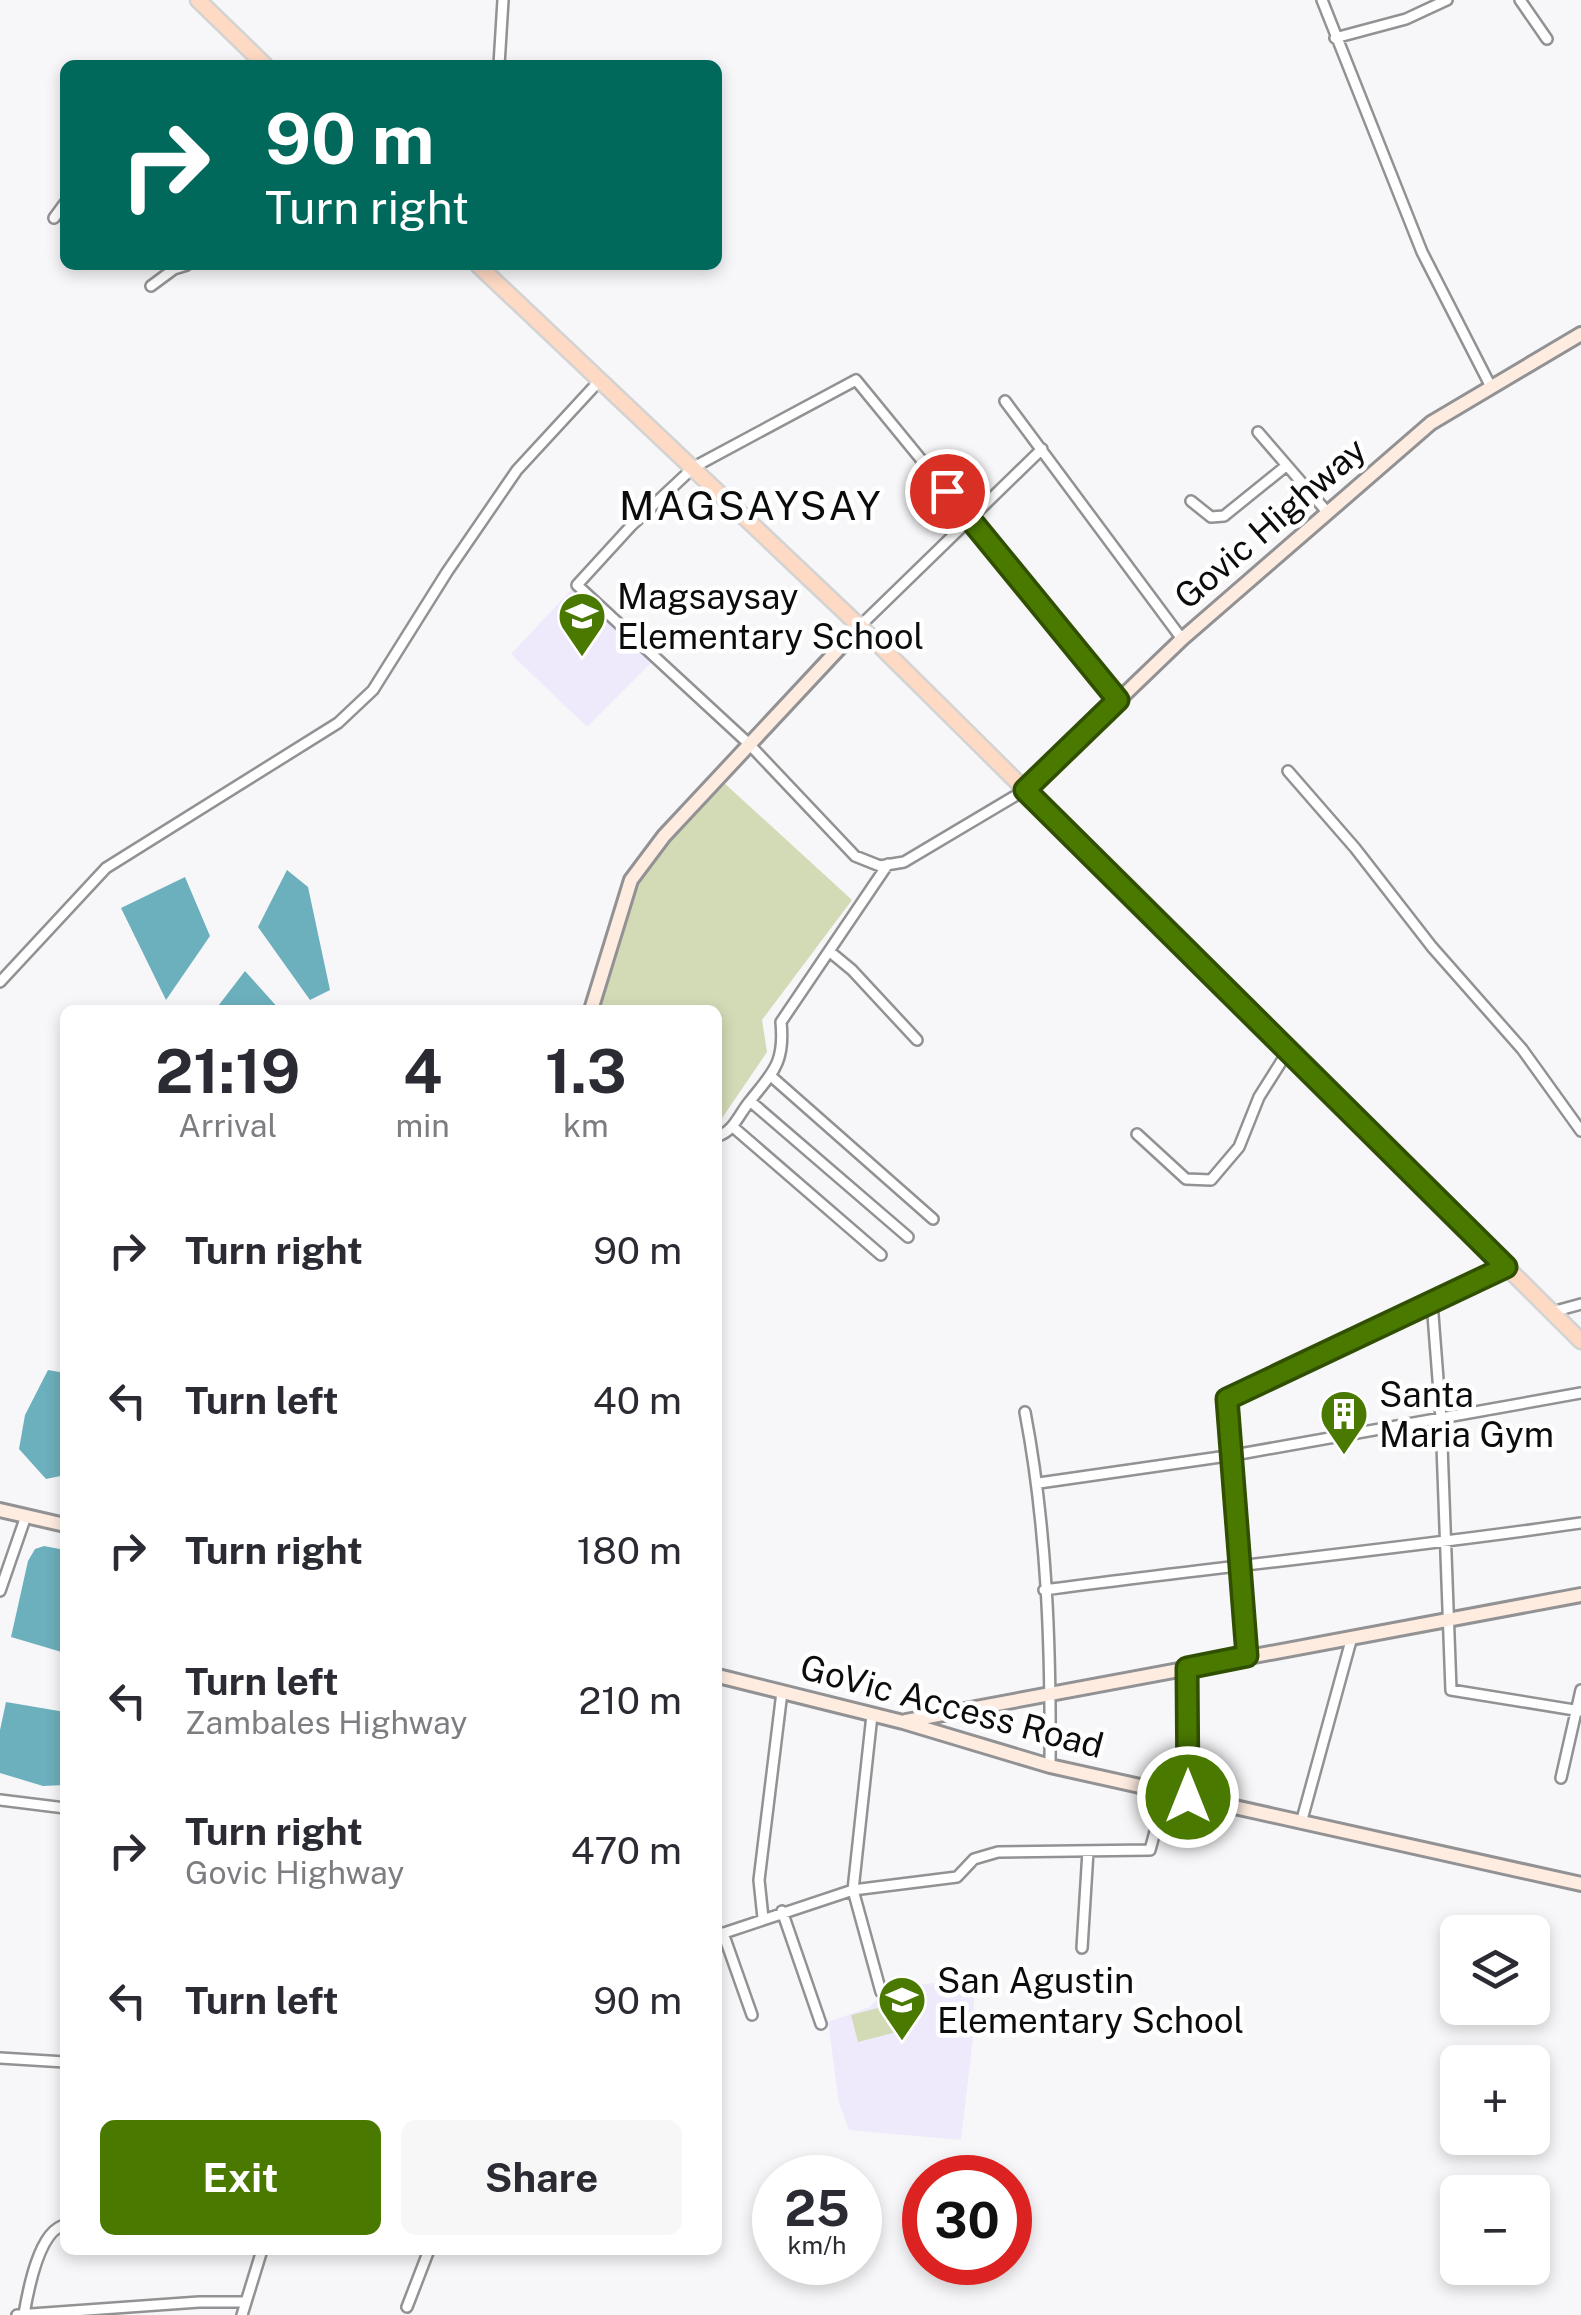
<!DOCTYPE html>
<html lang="en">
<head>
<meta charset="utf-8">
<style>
	body { margin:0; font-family:"Public Sans",sans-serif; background:#f7f7f7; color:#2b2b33; height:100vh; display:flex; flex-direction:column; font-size:38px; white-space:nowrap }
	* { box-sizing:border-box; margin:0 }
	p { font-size:32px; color:#7c7c81 }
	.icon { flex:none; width:55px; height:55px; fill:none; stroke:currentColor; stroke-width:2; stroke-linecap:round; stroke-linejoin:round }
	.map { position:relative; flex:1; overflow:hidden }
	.details { position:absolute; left:60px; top:1005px; width:662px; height:1250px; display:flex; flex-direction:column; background:#fff; border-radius:15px; box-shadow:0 5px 15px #0003 }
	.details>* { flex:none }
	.hud { position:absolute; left:60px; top:60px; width:662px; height:210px; border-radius:15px; box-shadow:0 5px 15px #0003; background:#00695c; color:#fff; overflow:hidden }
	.fabs { position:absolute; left:1440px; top:1915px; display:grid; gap:20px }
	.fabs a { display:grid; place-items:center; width:110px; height:110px; border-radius:15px; background:#fff; box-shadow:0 5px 15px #0003; font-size:50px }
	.speed { position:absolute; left:752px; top:2155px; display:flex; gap:20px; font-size:50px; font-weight:700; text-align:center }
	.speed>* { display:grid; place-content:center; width:130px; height:130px; border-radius:50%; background:#fff; box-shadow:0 5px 15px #0003; line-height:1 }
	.speed small { font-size:25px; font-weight:400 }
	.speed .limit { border:15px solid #d22; background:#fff; color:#111 }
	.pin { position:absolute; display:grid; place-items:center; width:85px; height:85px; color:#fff; margin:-42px; border:5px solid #fff; border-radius:50%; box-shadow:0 2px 10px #0007 }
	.me { position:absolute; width:110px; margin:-55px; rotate:0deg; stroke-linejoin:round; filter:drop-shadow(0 0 8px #0008) }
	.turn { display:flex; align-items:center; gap:35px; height:210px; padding:0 40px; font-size:45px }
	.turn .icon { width:130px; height:130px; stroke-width:2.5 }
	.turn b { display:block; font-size:70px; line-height:85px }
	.eta { display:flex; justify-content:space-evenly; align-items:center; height:170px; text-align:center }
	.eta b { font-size:60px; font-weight:700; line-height:70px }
	.primary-button { display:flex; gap:20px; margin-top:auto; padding:20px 40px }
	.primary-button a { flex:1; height:115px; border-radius:15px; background:#4a7900; color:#fff; font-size:40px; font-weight:700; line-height:115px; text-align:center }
	.primary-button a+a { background:#f7f7f7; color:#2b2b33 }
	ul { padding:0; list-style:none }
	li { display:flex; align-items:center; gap:30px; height:150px; padding:0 40px }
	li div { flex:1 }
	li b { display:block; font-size:38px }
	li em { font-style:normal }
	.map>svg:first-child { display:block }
	.education { fill:#eeeafc }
	.green { fill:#d2dab6 }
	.water { fill:#6cb0bd }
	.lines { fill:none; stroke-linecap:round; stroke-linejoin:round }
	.street-casing { stroke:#929294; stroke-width:14 }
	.secondary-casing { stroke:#929294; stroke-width:18 }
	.primary-casing { stroke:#d3d3d3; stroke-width:19 }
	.street { stroke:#fff; stroke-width:9 }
	.secondary { stroke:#feece1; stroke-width:12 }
	.primary { stroke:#fed9c3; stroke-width:14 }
	.route-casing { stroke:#304f00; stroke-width:25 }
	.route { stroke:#4a7900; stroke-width:18 }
	.labels { text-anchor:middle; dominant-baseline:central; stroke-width:9; stroke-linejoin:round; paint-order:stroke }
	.street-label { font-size:35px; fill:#0b0c0c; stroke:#fff }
	.poi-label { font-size:35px; fill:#0b0c0c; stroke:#fff; text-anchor:start }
	.quarter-label { font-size:40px; letter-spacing:2.5px; fill:#0b0c0c; stroke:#fff }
</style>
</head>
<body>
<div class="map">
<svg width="1581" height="2315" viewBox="0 0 1581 2315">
	<rect width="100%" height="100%" fill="#f7f7f9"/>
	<path class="education" d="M574,587l79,74 -66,66 -76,-73z
		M974,1978v52l-13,110 -112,-10 -10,-27 -11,-81 42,-15 16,-18z"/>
	<path class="green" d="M722,781l130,119 -90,120 5,32 -49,72v-114h-119l37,-134z
		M901,2002l7,27 -50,13 -7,-27z"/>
	<path class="water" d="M287,870l21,17 22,103 -20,10 -52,-73z
		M185,877l25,59 -44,64 -45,-92z
		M245,971l35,39h-65z
		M48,1370l17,3v102l-19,4 -27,-30 6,-34z
		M44,1546l21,4v103l-54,-16 17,-76 7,-12z
		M6,1702l59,10v73l-22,1 -43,-13v-43z"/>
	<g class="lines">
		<g class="street-casing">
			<path id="street" d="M1322,0l100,252 68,133
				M1520,0l27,39
				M1335,38l71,-19 41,-19
				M499,65l4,-65
				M54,218l11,-15
				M151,286l23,-17 13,-4
				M1005,401l177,238
				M1258,432l70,81
				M1191,501l20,16 13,-1 62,-50
				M860,626l182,-177
				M1288,771l67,77 77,99 90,102 59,82
				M1025,790l-121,72 -24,4 -25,-10 -107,-113 -171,-158 54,-59 63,-59 162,-87 262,320
				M829,951l23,19 65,70
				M0,982l106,-114 232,-145 35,-33 74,-118 70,-102 84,-91
				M772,1077l161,142
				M750,1101l158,136
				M733,1127l148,128
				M1137,1134l49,45 25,1 28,-33 20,-50 29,-46
				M718,1136c16,-5 21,-22 32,-35 23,-29 35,-38 31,-79l107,-158
				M1432,1302l9,116 10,272 130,21
				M1552,1312l29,-8
				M1025,1412c22,115 26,236 25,354
				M1039,1483l195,-28 347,-62
				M1044,1590c179,-24 358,-41 537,-67
				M0,1591l26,-75
				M1247,1656l-20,-257 279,-132
				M1187,1668l1,129
				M872,1715l-19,175 28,102
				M1561,1778l20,-88
				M0,1800l65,8
				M1301,1823l51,-186
				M782,1911l39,113
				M763,1918l-4,-38 23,-188
				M723,1933l29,82
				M718,1935l135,-45 104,-13 17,-18 24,-7 152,-2 16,-59
				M1082,1948l6,-97
				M0,2058l65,4
				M407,2307l22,-57
				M24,2314c4,-23 15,-84 41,-89
				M17,2315l182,-13h46
				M242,2315l20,-65"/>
		</g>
		<g class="secondary-casing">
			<path id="secondary" d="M1025,790l157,-151 249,-216 150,-89
				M591,1010l40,-130 33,-44 196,-210
				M0,1510l65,15
				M718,1676l185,46 147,44 531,118
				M906,1721l675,-126"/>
		</g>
		<g class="primary-casing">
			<path id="primary" d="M198,0l67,65
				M478,265l394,373 709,703"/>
		</g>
		<use href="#street" class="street"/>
		<use href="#secondary" class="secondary"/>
		<use href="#primary" class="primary"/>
	</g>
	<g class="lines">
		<g class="route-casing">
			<path id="route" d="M947,491l171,209 -93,90 481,477 -279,132 20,257 -60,12 1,129"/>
		</g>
		<use href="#route" class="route"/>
	</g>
	<defs>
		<g id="school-pin" transform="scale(2.5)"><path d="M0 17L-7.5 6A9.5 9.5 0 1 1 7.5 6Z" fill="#4a7900" stroke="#fff"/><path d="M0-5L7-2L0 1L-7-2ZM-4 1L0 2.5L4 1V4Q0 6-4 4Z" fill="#fff"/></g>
		<g id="building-pin" transform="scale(2.5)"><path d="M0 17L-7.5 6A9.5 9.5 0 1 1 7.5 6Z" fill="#4a7900" stroke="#fff"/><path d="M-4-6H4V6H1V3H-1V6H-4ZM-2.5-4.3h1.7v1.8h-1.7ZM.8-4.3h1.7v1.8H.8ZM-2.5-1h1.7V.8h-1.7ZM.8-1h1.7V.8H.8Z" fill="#fff"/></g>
	</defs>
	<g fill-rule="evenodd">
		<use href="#school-pin" x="582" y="616"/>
		<use href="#building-pin" x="1344" y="1414"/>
		<use href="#school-pin" x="902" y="2000"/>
	</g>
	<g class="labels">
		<g class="street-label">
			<text transform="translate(1270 523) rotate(-41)">Govic Highway</text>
			<text transform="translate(952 1706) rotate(15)">GoVic Access Road</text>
		</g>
		<g class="poi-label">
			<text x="617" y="596">Magsaysay<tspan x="617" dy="40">Elementary School</tspan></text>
			<text x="1379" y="1394">Santa<tspan x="1379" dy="40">Maria Gym</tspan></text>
			<text x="937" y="1980">San Agustin<tspan x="937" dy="40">Elementary School</tspan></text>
		</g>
		<g class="quarter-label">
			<text x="751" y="505">MAGSAYSAY</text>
		</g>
	</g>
</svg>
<div class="fabs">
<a><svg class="icon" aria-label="layers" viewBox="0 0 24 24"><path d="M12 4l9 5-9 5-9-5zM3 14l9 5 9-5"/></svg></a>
<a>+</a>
<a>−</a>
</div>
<div class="speed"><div>25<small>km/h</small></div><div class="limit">30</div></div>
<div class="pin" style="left:947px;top:491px;background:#d93025"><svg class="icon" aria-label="arrive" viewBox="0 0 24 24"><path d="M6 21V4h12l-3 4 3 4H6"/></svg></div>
<svg class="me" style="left:1188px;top:1797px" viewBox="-20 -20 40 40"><circle r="17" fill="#4a7900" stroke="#fff" stroke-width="3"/><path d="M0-11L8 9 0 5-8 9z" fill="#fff"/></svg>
<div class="hud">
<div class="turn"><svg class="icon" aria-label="right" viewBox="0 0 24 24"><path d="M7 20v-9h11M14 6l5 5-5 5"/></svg><div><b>90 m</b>Turn right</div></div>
</div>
<section class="details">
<div class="eta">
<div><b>21:19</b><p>Arrival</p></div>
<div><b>4</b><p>min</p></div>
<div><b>1.3</b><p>km</p></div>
</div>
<ul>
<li><svg class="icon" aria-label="right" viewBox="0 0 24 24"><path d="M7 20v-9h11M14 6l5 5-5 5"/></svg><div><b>Turn right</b></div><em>90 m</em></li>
<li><svg class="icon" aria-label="left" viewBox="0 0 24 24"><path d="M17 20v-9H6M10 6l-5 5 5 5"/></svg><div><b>Turn left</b></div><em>40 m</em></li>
<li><svg class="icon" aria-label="right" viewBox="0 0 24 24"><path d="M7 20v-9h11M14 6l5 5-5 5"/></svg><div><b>Turn right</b></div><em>180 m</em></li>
<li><svg class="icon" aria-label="left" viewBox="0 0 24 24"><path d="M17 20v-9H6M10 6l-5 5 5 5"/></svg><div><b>Turn left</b><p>Zambales Highway</p></div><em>210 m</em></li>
<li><svg class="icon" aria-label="right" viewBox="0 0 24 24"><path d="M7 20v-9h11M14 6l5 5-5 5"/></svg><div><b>Turn right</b><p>Govic Highway</p></div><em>470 m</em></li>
<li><svg class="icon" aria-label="left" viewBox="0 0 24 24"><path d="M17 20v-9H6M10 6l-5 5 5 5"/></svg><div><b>Turn left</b></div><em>90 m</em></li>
</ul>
<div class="primary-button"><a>Exit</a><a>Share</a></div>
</section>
</div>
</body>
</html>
